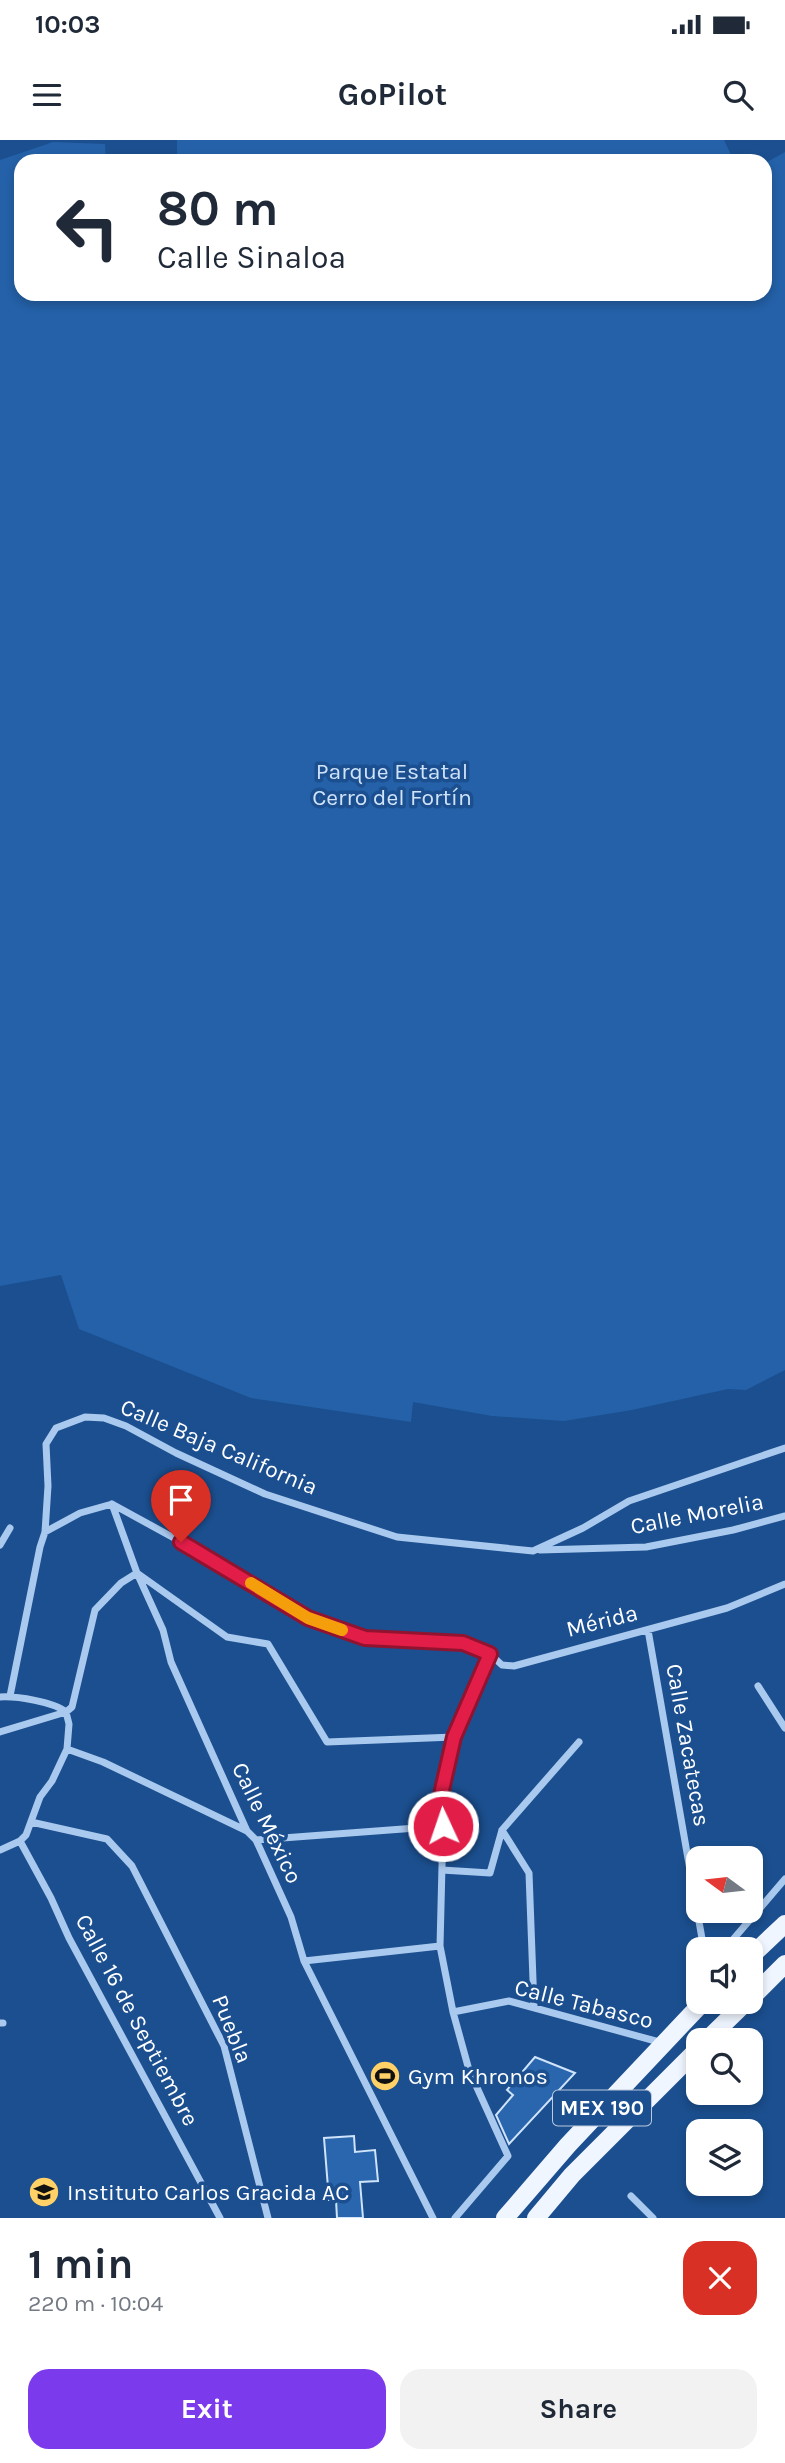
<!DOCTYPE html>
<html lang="en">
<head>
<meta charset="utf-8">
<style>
	body { margin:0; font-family:Karla,sans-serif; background:#f2f2f3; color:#1f2937; height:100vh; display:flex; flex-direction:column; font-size:26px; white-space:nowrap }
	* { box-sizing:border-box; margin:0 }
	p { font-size:23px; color:#747a83 }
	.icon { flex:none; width:38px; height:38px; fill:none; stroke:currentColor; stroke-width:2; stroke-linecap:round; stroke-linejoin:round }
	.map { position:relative; height:2078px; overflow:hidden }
	.panel { display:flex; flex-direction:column; background:#fff; flex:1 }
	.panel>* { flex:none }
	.top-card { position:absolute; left:14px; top:14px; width:758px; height:147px; border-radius:21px; box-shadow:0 4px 10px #0003; background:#fff; color:#1f2937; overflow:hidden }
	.needle { width:46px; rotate:285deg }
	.fabs { position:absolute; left:686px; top:1706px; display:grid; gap:14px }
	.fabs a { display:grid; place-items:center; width:77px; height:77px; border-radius:14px; background:#fff; box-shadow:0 4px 10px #0003; font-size:35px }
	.pin { position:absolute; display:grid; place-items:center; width:60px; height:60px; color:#fff; margin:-72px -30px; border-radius:50% 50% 50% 0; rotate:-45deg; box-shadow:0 0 7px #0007 }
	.pin .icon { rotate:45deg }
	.me { position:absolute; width:77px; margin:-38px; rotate:357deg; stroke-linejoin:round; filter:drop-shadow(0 0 5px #0008) }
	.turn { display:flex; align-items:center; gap:24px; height:147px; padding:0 28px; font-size:32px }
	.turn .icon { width:91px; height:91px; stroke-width:2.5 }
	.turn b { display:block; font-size:49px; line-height:60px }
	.round { display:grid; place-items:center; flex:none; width:74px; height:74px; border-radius:21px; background:#f2f2f3 }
	.headline { display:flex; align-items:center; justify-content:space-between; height:119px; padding:0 28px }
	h1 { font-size:42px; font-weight:700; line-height:52px }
	.cta { display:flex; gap:14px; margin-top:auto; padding:14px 28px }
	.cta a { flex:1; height:80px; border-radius:21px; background:#7c3aed; color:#fff; font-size:28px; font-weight:700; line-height:80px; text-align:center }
	.cta a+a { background:#f2f2f3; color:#1f2937 }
	.status { display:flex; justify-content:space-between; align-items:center; height:49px; padding:0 35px; background:#fff; direction:ltr }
	.status svg { height:19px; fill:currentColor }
	header { display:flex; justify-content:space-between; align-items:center; height:91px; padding:0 28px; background:#fff; font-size:32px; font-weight:700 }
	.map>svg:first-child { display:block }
	.green { fill:#2461a8 }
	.building { fill:#2a66ad; stroke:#cfe3fa; stroke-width:2 }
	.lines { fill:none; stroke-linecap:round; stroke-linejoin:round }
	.street { stroke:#a9c9ee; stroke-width:7 }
	.primary { stroke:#f0f6ff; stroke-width:18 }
	.route-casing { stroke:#92132f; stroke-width:18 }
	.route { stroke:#e11d48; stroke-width:12 }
	.slow { stroke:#f59e0b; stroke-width:12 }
	.labels { text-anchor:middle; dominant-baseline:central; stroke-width:7; stroke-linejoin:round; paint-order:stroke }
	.shield { fill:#1b4f8f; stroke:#bbcadd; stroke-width:2 }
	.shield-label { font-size:21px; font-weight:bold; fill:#fff }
	.park-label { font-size:23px; fill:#cfe3fa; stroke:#1b4f8f }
	.street-label { font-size:23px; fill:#fff; stroke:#1b4f8f }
	.poi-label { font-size:23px; fill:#fff; stroke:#1b4f8f; text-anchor:start }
</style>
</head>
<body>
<div class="status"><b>10:03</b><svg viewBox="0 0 49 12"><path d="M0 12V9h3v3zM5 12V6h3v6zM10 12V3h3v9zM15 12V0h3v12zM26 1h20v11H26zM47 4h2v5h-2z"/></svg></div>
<header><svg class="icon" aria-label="menu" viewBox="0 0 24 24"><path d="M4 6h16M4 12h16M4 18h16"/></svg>GoPilot<svg class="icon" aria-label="search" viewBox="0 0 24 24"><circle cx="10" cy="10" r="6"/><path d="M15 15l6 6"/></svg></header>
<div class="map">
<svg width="785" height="2078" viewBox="0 0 785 2078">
	<rect width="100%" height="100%" fill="#1b4f8f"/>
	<path class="green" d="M177,0h547l10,21h-557z
		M53,2l52,2 1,17h-85v133h744v-131l20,-11v1218l-39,20 -18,-1 -96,21 -68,11 -72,-5 -79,-14 -2,20 -160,-24 -172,-69 -18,-54 -61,11v-1126z"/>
	<path class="building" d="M535,1917l40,16 -66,71 -13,-29 17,-20 -6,-5z
		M354,1996l1,16 20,-2 3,31 -18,1 3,36h-26l-1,-18h-7l-5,-62z"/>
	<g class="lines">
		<path class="street" d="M112,1364l93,51 103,63 57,20 98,5 27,11 12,11 12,1 213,-58 58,-24
			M45,1392l35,-19 32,-9 25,69 26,57 8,32 76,169 9,9 35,77 13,44 129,257
			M0,1405l10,-17
			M540,1410l106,-3 87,-17 52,-14
			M648,1490l56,320
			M758,1546l27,42
			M10,1556l30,-149 5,-15 3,-46 -2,-42 10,-16 29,-11 19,1 22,8 50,27 89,41 132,43 136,14 50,-23 46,-27 156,-53
			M0,1557c17,-1 54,5 66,15l3,12 -2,25 -15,32 -12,16 -14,38 -6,6 -20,9
			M0,1592l66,-20 6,-5 23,-97 26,-27 16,-10 90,64 41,7 59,98 127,-5
			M67,1609l36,13 144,69
			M31,1682l76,17 25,27 92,180 44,172
			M502,1690l27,43 5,134
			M256,1700l187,-14
			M20,1701l31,57 18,40 151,280
			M442,1730l48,3 12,-43 77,-88
			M724,1810l61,-71
			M304,1821l136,-15
			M453,1872l56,-11 154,42
			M0,1883h3
			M631,2056l22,22
			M455,2078l53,-62 -39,-86 -16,-58 -13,-66 3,-120 -1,-36 12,-53 36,-83"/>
		<path class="primary" d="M751,1816l34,-32
			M751,1858l34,-34
			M707,1900l39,-38
			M505,2078l63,-73 135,-143
			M536,2078l36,-43 126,-126"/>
	</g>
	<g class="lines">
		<g class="route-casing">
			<path id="route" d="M181,1402l127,76 57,20 98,5 27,11 -36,83 -12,53 1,36"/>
		</g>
		<use href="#route" class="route"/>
		<path class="slow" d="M251,1443l57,35 34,12"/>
	</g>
	<defs>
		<g id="stadium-disc" transform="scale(1.575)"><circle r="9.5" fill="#ffd166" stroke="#1b4f8f"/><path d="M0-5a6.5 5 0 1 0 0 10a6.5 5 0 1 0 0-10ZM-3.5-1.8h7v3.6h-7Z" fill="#111"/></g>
		<g id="school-disc" transform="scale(1.575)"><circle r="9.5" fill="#ffd166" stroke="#1b4f8f"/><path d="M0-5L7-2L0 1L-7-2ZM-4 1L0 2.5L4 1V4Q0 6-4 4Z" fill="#111"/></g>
	</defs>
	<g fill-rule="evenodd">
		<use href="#stadium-disc" x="385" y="1936"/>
		<use href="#school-disc" x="44" y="2052"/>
	</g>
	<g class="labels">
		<rect class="shield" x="553" y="1950.5" width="98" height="35" rx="5"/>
		<g class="shield-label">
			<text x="602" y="1968">MEX 190</text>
		</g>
		<g class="park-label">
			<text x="392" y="631">Parque Estatal<tspan x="392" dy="26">Cerro del Fortín</tspan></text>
		</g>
		<g class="street-label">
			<text transform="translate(219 1307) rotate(23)">Calle Baja California</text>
			<text transform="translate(697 1374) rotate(-11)">Calle Morelia</text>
			<text transform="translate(602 1481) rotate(-14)">Mérida</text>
			<text transform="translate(688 1605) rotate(80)">Calle Zacatecas</text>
			<text transform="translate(267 1683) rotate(64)">Calle México</text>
			<text transform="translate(584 1864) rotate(14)">Calle Tabasco</text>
			<text transform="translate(137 1880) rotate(62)">Calle 16 de Septiembre</text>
			<text transform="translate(232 1889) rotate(68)">Puebla</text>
		</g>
		<g class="poi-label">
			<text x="408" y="1936">Gym Khronos</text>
			<text x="67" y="2052">Instituto Carlos Gracida AC</text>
		</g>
	</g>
</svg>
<div class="fabs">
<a><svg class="needle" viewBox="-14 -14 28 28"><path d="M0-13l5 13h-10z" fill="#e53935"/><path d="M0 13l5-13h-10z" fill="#747a83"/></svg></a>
<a><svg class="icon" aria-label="sound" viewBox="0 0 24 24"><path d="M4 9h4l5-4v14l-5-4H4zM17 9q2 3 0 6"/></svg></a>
<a><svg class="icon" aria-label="search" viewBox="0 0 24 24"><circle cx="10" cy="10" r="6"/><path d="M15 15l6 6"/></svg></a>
<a><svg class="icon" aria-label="layers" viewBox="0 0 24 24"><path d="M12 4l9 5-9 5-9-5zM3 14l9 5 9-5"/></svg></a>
</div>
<div class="pin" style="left:181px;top:1402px;background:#d93025"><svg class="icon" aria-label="arrive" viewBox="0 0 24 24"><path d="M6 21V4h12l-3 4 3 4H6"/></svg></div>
<svg class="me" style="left:443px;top:1686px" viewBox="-20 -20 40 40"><circle r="17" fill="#e11d48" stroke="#fff" stroke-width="3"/><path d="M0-11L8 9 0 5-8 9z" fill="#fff"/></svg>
<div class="top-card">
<div class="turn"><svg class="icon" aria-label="left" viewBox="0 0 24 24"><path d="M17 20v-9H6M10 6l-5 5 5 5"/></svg><div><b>80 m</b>Calle Sinaloa</div></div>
</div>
</div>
<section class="panel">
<div class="headline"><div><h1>1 min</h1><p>220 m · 10:04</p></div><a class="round" style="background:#d93025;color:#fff"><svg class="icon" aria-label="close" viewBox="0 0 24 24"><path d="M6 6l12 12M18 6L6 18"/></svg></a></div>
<div class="cta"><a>Exit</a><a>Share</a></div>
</section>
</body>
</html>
